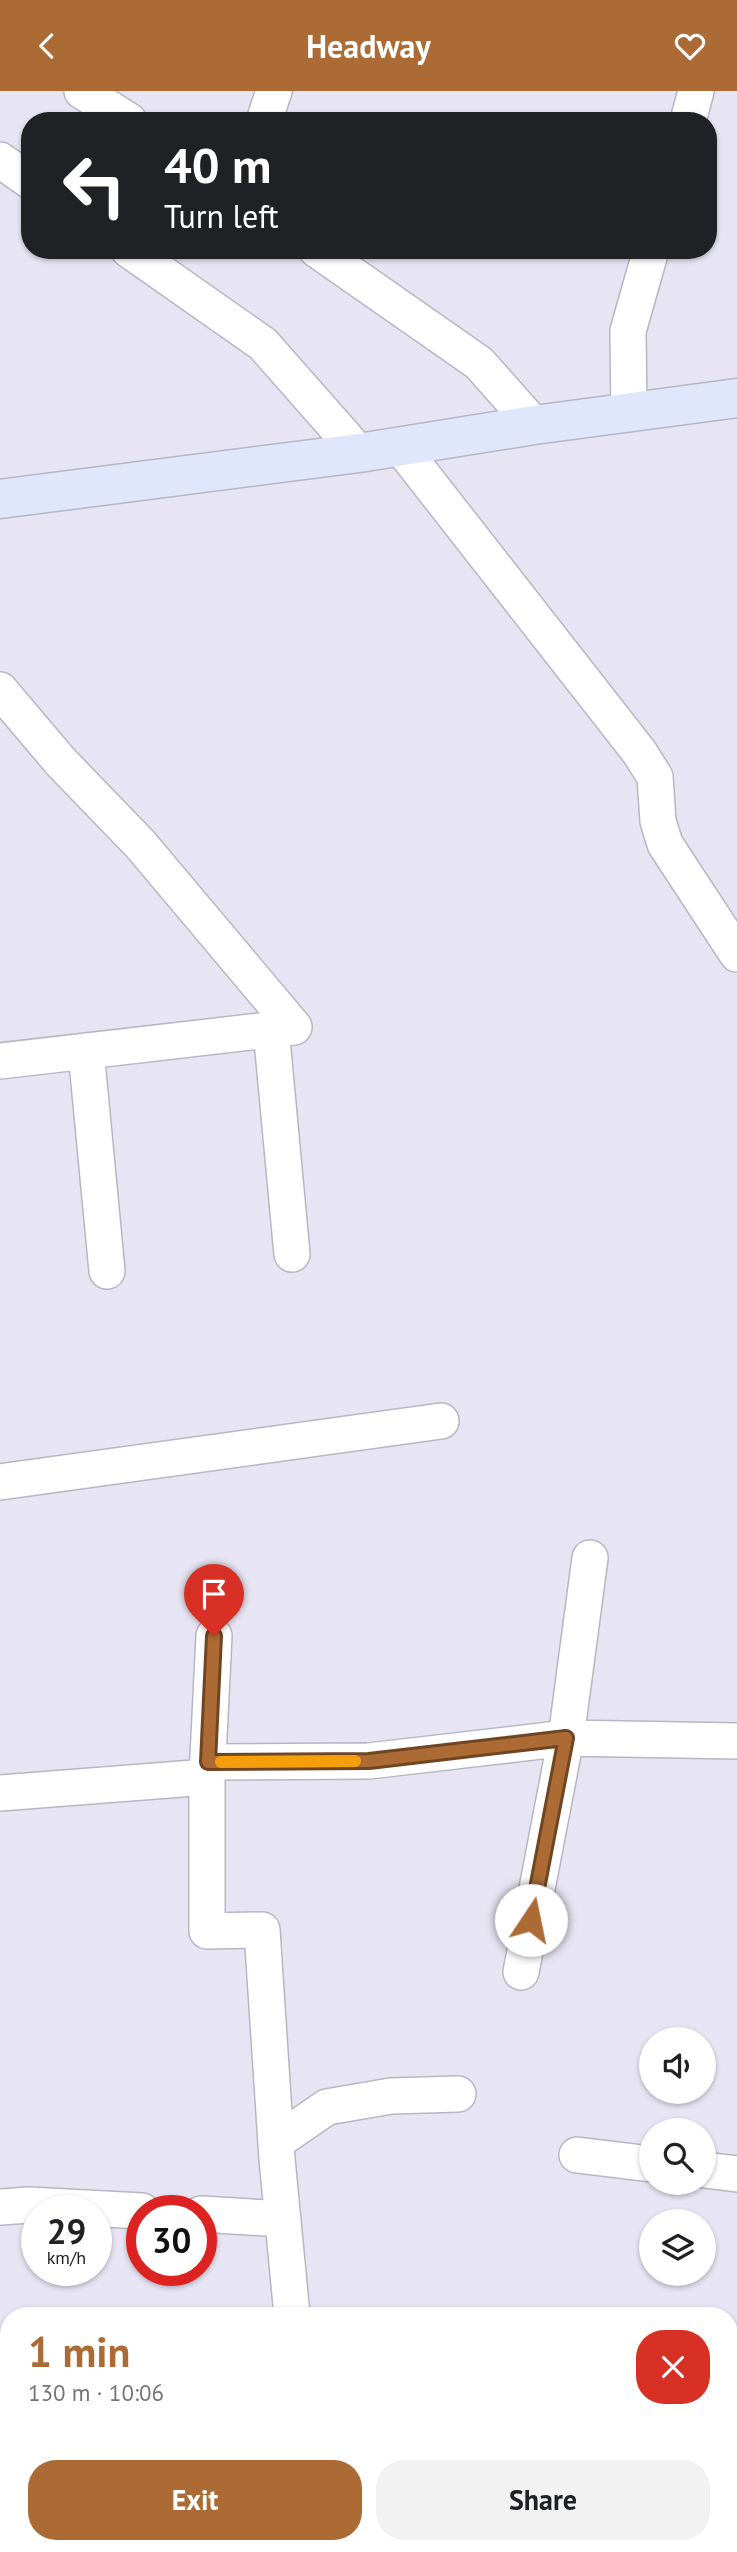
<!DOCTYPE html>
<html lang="en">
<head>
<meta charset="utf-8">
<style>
	body { margin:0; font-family:"PT Sans",sans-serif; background:#f2f2f2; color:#202124; height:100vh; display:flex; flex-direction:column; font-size:26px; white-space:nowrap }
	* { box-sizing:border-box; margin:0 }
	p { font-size:23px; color:#757577 }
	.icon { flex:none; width:38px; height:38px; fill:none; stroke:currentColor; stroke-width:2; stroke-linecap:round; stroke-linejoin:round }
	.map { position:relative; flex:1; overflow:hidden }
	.drawer { position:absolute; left:0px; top:2216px; width:738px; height:247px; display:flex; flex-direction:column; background:#fff; border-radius:28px 28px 0 0; box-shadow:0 2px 5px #0004 }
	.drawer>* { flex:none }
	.guide { position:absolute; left:21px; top:21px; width:696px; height:147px; border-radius:28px; box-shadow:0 2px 5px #0004; background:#202124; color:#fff; overflow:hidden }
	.buttons { position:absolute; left:639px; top:1936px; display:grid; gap:14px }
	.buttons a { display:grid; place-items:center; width:77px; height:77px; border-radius:50%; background:#fff; box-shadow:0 2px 5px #0004; font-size:35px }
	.speed { position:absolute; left:21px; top:2104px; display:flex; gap:14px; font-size:35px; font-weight:700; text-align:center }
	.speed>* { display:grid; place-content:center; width:91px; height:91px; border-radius:50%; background:#fff; box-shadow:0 2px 5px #0004; line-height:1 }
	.speed small { font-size:18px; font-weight:400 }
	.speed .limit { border:10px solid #d22; background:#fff; color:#111 }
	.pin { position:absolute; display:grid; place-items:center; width:60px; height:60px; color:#fff; margin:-72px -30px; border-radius:50% 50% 50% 0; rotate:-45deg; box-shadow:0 0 7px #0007 }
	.pin .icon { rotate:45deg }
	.me { position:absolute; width:77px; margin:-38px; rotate:11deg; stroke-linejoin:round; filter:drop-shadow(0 0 5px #0008) }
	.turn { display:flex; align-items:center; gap:24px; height:147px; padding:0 28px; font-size:32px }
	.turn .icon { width:91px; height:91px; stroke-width:2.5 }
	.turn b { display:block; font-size:49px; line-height:60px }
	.round { display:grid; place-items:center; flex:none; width:74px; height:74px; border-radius:28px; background:#f2f2f2 }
	.headline { display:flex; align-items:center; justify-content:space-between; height:119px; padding:0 28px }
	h1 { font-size:42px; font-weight:700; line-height:52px; color:#ac6b35 }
	.cta { display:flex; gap:14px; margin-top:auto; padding:14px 28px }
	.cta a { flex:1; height:80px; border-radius:28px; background:#ac6b35; color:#fff; font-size:28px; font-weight:700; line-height:80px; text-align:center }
	.cta a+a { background:#f2f2f2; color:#202124 }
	header { display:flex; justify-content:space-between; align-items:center; height:91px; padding:0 28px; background:#ac6b35; color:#fff; font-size:32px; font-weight:700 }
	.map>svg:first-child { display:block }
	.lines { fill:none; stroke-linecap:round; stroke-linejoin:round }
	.minor-casing { stroke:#b8b6c3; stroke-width:38 }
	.secondary-casing { stroke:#b8b6c3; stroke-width:41 }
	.minor { stroke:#fff; stroke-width:35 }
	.secondary { stroke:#e0e7fc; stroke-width:38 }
	.route-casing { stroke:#704622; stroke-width:18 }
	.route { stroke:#ac6b35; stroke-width:12 }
	.slow { stroke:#f59e0b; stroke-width:12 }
</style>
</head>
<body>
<header><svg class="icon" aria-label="back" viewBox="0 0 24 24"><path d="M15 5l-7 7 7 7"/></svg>Headway<svg class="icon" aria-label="heart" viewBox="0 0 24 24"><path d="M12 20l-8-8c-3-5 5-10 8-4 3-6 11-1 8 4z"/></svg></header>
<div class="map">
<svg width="737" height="2461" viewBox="0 0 737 2461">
	<rect width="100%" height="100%" fill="#e7e5f3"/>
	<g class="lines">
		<g class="minor-casing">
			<path id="minor" d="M82,0l47,30
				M264,30l10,-30
				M688,30l8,-30
				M0,69l30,21
				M129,159l134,94 96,109
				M317,159l162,113 55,62
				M629,322l-1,-82 23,-81
				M400,355l240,307 15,24 3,44 7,23 72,110
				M0,599l60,71 81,84 153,182
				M271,938l21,225
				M86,960l21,220
				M0,970l294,-34
				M0,1391l441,-61
				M208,1671l161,-1 197,-23 171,3
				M207,1686l7,-141
				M0,1702l207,-16v154l55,-1 15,229 15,156
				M521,1881l45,-234 24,-180
				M276,2051l51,-35 64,-11 67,-2
				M577,2064l74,9
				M704,2079l33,4
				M0,2116l29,-2 113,6
				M201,2123l82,5
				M730,2313h7
				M334,2454l2,7
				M733,2461v-58l4,-23"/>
		</g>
		<g class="secondary-casing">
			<path id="secondary" d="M0,408l359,-46 175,-28 203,-27"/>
		</g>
		<use href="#minor" class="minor"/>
		<use href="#secondary" class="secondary"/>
	</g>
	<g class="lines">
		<g class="route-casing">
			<path id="route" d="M214,1545l-6,126 161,-1 197,-23 -35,182"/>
		</g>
		<use href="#route" class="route"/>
		<path class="slow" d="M221,1671l134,-1"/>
	</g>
</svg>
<div class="buttons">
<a><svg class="icon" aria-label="sound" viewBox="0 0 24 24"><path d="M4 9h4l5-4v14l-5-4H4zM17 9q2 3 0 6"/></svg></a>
<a><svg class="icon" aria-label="search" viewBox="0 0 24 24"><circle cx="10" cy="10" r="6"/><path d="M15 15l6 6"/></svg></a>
<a><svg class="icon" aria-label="layers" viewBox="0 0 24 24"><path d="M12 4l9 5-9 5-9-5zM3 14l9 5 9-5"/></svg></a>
</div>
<div class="speed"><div>29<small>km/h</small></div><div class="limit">30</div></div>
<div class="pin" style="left:214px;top:1545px;background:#d93025"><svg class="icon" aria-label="arrive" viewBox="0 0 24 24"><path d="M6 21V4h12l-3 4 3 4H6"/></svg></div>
<svg class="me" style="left:531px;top:1829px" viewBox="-20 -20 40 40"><circle r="19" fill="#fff"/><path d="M0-13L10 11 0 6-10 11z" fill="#ac6b35"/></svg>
<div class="guide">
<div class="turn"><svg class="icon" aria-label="left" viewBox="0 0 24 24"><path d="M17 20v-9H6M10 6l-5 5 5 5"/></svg><div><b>40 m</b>Turn left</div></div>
</div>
<section class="drawer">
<div class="headline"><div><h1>1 min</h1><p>130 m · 10:06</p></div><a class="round" style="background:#d93025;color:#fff"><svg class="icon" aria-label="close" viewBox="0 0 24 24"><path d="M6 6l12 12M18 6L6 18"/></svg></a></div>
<div class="cta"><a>Exit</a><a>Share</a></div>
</section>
</div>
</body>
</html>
